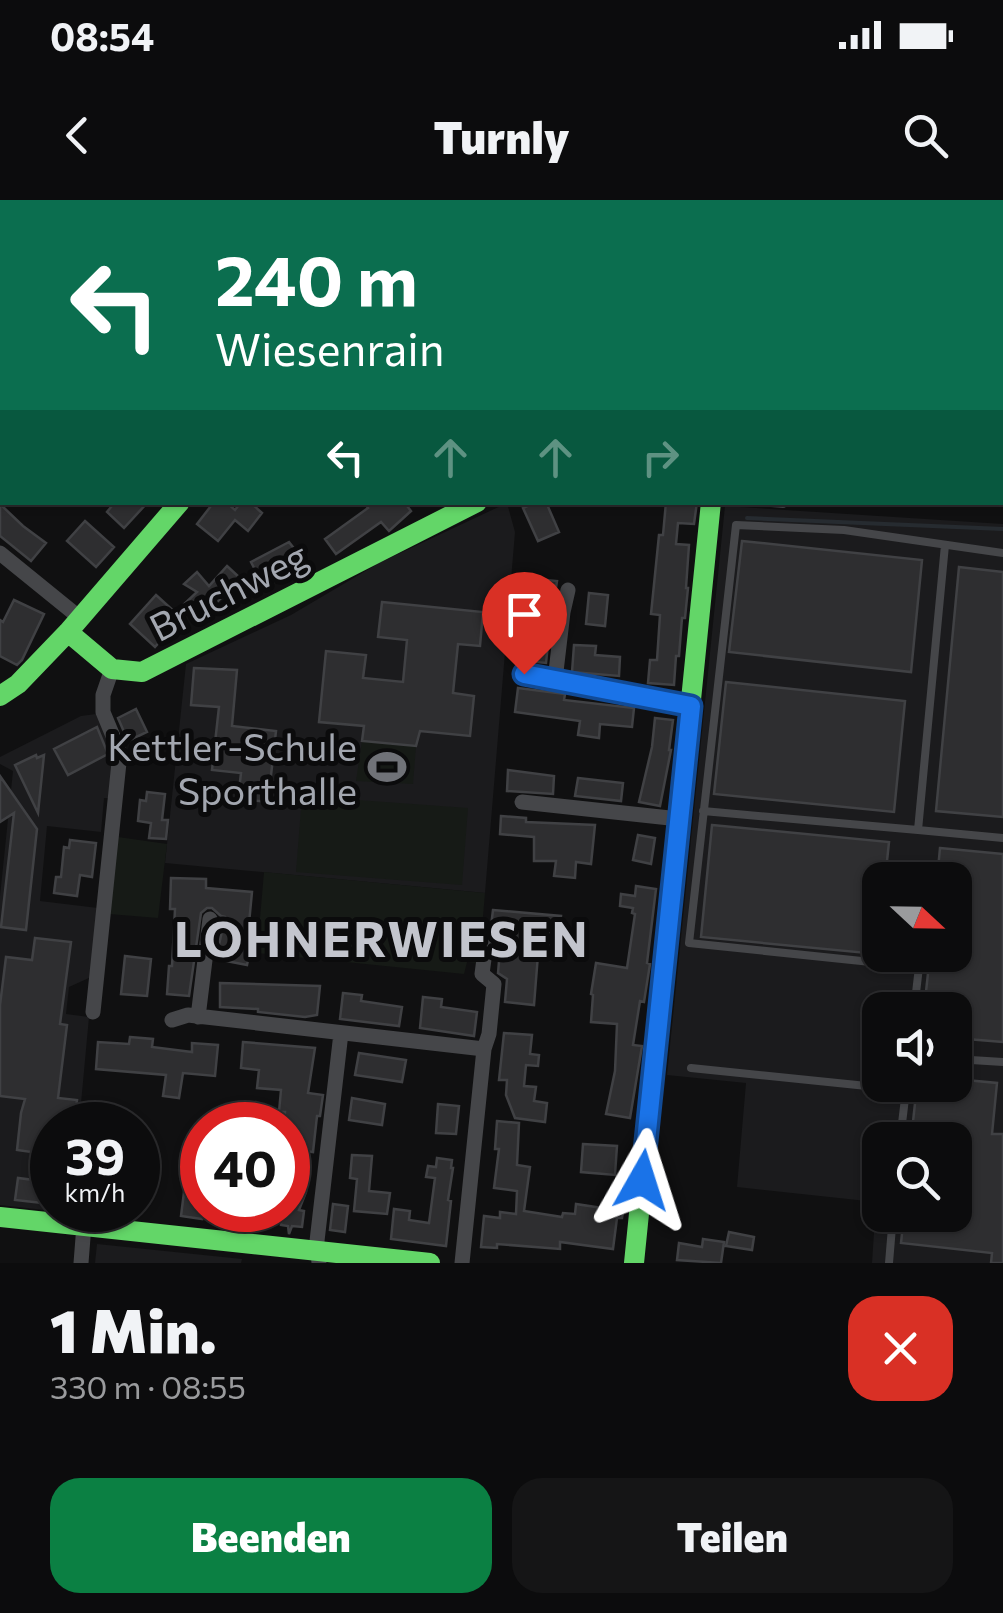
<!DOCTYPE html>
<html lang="de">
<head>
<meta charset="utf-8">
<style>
	body { margin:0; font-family:Commissioner,sans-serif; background:#151516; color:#f1f3f6; height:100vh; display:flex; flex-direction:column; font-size:38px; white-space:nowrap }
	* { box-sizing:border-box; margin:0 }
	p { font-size:32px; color:#9a9b9d }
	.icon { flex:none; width:55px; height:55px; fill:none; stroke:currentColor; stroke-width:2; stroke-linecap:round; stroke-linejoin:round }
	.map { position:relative; height:1063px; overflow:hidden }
	.side { display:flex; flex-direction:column; background:#0c0c0d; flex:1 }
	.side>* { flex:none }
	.hud { position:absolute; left:0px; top:0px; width:1005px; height:305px; box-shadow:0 2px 8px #0004,0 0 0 2px #2c2c2e; background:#0b6e4f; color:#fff; overflow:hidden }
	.needle { width:65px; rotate:112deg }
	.fabs { position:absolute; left:862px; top:662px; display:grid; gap:20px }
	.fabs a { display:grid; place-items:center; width:110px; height:110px; border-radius:20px; background:#0c0c0d; box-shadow:0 2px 8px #0004,0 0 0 2px #2c2c2e; font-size:50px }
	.speed { position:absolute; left:30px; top:902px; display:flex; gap:20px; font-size:50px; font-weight:700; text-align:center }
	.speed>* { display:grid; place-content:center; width:130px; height:130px; border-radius:50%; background:#0c0c0d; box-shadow:0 2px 8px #0004,0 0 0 2px #2c2c2e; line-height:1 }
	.speed small { font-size:25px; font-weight:400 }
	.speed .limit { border:15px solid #d22; background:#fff; color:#111 }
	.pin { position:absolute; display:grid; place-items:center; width:85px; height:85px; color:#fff; margin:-102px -42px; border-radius:50% 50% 50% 0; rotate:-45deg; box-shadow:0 0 10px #0007 }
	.pin .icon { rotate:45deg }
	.me { position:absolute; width:110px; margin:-55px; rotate:6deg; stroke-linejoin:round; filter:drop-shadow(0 0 8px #0008) }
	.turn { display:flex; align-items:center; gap:35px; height:210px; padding:0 50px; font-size:45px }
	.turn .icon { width:130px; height:130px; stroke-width:2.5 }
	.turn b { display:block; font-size:70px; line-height:85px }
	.lanes { display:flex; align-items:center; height:95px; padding:0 50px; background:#0003; justify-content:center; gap:50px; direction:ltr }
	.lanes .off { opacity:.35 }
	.round { display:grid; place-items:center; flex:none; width:105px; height:105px; border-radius:30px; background:#151516 }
	.overview { display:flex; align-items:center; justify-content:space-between; height:170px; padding:0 50px }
	h1 { font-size:60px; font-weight:800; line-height:75px }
	.primary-button { display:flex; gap:20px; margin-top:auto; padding:20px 50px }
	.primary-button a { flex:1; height:115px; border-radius:30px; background:#0b8043; color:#fff; font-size:40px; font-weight:800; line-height:115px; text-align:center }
	.primary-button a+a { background:#151516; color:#f1f3f6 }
	.status { display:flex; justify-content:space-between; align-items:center; height:70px; padding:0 50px; background:#0c0c0d; direction:ltr }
	.status svg { height:28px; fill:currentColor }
	header { display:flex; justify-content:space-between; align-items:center; height:130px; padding:0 50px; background:#0c0c0d; font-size:45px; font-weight:800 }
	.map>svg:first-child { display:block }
	.built { fill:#1b1b1d; fill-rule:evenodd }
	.green { fill:#161a16 }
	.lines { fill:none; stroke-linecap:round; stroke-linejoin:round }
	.stream { stroke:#262b30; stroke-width:4 }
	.building { fill:#2e2e30; stroke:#404144; stroke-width:2.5 }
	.lane { stroke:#454649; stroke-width:8 }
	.street { stroke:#454649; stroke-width:15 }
	.fast { stroke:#63d668; stroke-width:20 }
	.slow { stroke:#ff974d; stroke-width:20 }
	.route-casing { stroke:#114b97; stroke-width:25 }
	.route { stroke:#1a73e8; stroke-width:18 }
	.labels { text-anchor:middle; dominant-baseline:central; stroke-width:10; stroke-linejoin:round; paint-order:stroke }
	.street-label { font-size:38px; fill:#a3a7b0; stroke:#0b0b0c }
	.poi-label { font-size:38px; fill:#a3a7b0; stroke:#0b0b0c; text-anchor:end }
	.district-label { font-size:48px; font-weight:bold; letter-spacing:2.5px; fill:#c3c5cd; stroke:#0b0b0c }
</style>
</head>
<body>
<div class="status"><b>08:54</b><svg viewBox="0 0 49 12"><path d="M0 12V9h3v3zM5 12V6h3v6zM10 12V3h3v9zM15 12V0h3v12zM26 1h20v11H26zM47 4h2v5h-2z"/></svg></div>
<header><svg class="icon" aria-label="back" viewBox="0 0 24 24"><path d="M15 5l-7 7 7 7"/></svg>Turnly<svg class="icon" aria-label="search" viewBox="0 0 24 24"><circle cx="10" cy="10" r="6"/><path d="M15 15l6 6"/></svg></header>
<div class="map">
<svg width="1003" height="1063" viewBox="0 0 1003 1063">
	<rect width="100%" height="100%" fill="#101011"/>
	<path class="built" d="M507,303l8,29 -30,361 -320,-30 21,-199 105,-49 88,-52z
		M725,306l278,18v739h-131l4,-61 -139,-15 9,-104 -79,-8zM880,680h75v75h-75zM880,810h75v75h-75zM880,940h75v75h-75z
		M96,514l19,38 -7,46h-4l-3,34 -54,-6 -7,75 58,7 -7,69 -22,10 -3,27 23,3 -10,108h-27v85h19l-1,3 -70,-8v-309l13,-125 -13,-7v-7l81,-41z
		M97,1044l145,15 -1,4h-146z"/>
	<path class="green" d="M362,541l54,5 -3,38 -57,-3z
		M302,596l166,12 -6,77 -166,-13z
		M118,637l49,7 -9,74 -49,-4z
		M264,672l221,21 -6,70 -12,-1 -3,12 -207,-21z"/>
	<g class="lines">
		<path class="stream" d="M747,318l256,11"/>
	</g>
	<path class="building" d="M115,302h33l-24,26 -17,-16z
		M214,302h12l9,8 6,-8h9l12,11 -14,18 -13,-11 -17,21 -21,-17z
		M364,302h40l7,9 -22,20 -8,-9 -45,32 -11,-15 43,-31z
		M536,302h10l13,30 -21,9 -15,-33z
		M666,302h31l-3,22 -16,-1 -2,21 13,1 -3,43h2l-3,30h-3l-3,38h-3l-2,29 -26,-2 2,-23h7l3,-45 -9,-1 8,-79h4z
		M0,304l23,22 23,17 -15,18 -31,-25z
		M85,321l29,26 -18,20 -29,-26z
		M742,341l180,19 -11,112 -182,-20z
		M289,342l18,23 -43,22 -13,-25z
		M227,366l24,22 -15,17 -11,-11 -29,29 -15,-16 16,-15 -13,-8 13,-12 12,14z
		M959,367l44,5v245l-67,-6z
		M536,379l21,2 -4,26 -19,-2 -2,15 -16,-2 3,-28 15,2z
		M589,393l19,2 -3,31 -19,-2z
		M156,395l20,18 -12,12 7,4 -16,18 -25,-23z
		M14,400l30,14 -22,46 -5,5 -17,-9v-36l3,2z
		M382,402l101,10 -3,34 -22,-2 -5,49 21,3 -4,40 -50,-5 -4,15 -54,-5 2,-15 -45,-4 7,-71 40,4 -3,23 40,4 4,-42 -29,-3z
		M529,433l20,2 -3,28 -20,-2z
		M574,445l22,1 -1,9 25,2 -1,19 -47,-4z
		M194,468l43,2 -5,56 44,5 -8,71 -30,-3 3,-26 -29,-3 7,-63 -28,-2z
		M726,482l179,19 -11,111 -180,-18z
		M518,488l47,6 -1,6 70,8 -2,19 -32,-3 -1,14 -21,-3 2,-14 -65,-9z
		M136,509l11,23 -19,9 -10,-23z
		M655,518l18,2 -4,30h2l-11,56 -21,-4 13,-55z
		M97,527l11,27 -40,21 -14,-26z
		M36,555l1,3 7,-3 -6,58 -23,-48z
		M508,570l46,6 -1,18 -46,-3z
		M0,576l37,53 -11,101 -25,-3 13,-114 -14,9z
		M578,578l45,5 -2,18 -46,-5z
		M147,592l18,2 -3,26h6l-2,19 -17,-1 2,-15 -13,-2 2,-21 6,1z
		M501,616l25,2v4l69,3 -4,39 -15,-2 -1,16 -21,-2 2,-15h-22v-24l-34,-3z
		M712,625l177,17 -4,38h-5l-3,74 -176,-17z
		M638,635l17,3 -4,26 -18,-4z
		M70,640l26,3 -4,34 -12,-2 -3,21 -23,-3 2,-16h5l3,-30 5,1z
		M940,648l63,6v188l-48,-4v-28h-31l6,-55h25v-75h-18z
		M171,678l35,1v9l46,4 -4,42 5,1 -6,30 -31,-6 9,-42 -4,-1 -9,-8h-5l-6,5 -12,83 -22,-2 2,-28h3l3,-57h-5z
		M636,686l20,3 -9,74 3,1 -6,38 -4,-1 -7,44 9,1 -12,72 -24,-4 9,-43 2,-47 -26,-2 2,-27 -2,-1 5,-31 31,5 8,-54 -3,-1 1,-5 -13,-2 1,-12 14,2z
		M493,710l68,6 -4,29 -18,-3 -5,63 -29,-3 2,-23 -9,-6 3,-35 -11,-4z
		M35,738l36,4 -11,82 7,1 -9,73 19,2 -3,25h-22v79l-37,-4 3,-22 24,3 4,-27 -29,-4 4,-37 4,-14 -25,-3v-91l6,-48 26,3z
		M125,756l26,3 -4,37 -26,-2z
		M220,783l100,3 -3,29 -12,2 -47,-5v-3l-38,-2z
		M343,793l19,2 -1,6 41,6 -3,19 -59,-7z
		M423,797l19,2 -1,8 36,5 -3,24 -54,-8z
		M504,833l28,2 -2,19 9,1 -1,11 -12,-1 -2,21 12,1 -2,14 13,2 -2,19 -30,-4 -9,-23 1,-15h-8z
		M130,837l23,2 -1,8 40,5v-9l26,2 -3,31 -32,-3 -4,25 -16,-2 3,-21 -70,-6 2,-27 31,2z
		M243,842l72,6 -7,45 15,2 -3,21h-3l-4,36 -25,-3 3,-19h-3v-5h-4l1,-13h-6l2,-22 -24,-2 2,-18 -18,-2z
		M359,853l47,7 -4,22 -47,-7z
		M955,879l42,4 -5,51h11v129h-12l1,-10 -91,-10 3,-28h51v-75h-44l6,-55h38z
		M352,898l33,6 -3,21 -33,-5z
		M438,904l21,2 -3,28 -20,-1z
		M497,921l22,2 -2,42 13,2 -6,44 38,6 1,-4 12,1 1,-10 33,5 1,-5 14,2 -2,12h-5l-4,31 -53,-7v7l-63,-5v4l-16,-1 3,-31 16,2v-6l16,2 1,-23 -23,-3 5,-39h-4z
		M184,944l18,1v17l-19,-1z
		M583,944l34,2 -2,29 -34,-3z
		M352,955l20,1 -3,35 21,2 -3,21 -33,-3 3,-32 -7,-1z
		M437,958l15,2 -1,8h2l-5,32 3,1 -5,45 -55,-7 3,-30 16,2 -1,9 20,3 6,-45 -9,-1 2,-11 8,1z
		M294,977l13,1 -1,14 -7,18 5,1 -2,16 -10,-1 -3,8 -1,-8 -7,-1 1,-15h6v-18h4z
		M185,984l11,1 -2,16h8v18l-21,-3z
		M333,1004l15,2 -3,26 -15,-2z
		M729,1032l25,5 -2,13 -26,-4z
		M703,1039l21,3 -3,21 -44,-3 2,-17 23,4z"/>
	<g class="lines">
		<path class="lane" d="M759,302l24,2
			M703,611l215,19 27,-285
			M918,630l85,8
			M914,810l5,-43 -230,-24 47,-418 108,5 159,23
			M955,859l48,3
			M691,868l215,22
			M900,940l6,-50
			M889,1063l4,-48"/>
		<path class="street" d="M78,0l2,2
			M241,0l2,2
			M559,0l2,2
			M796,0l3,2
			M273,2l3,-2
			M1002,11h1
			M0,118l2,-3
			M0,353l80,65
			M524,474l167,32
			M555,480l8,-68 5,-22
			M522,602l157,17
			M93,812l27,-259 -17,-41v-17l9,-26
			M198,817l12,-98
			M172,820l16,-5 296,34
			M81,1063l3,-38
			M319,1063l-2,-22 24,-208
			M462,1063l22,-214 5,-15 5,-50 -12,-10 4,-30"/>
		<path class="fast" d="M68,432l44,37 30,3 335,-170
			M0,496l18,-12 50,-52 112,-130
			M0,1017l430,46
			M634,1063l77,-761"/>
		<path class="slow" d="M436,2l2,-2"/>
	</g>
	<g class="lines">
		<g class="route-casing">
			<path id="route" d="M524,474l167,32 -49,474"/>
		</g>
		<use href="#route" class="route"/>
	</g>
	<defs>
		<g id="stadium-bare" transform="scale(3)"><path d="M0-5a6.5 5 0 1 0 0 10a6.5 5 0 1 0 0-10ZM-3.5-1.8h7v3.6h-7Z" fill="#707278" stroke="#0b0b0c" stroke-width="2.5" paint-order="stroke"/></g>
	</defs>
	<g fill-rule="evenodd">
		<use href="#stadium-bare" x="387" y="567"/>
	</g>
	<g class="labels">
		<g class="street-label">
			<text transform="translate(228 390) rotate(-27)">Bruchweg</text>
		</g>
		<g class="poi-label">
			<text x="357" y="545">Kettler-Schule<tspan x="357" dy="44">Sporthalle</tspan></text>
		</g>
		<g class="district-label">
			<text x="382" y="737">LOHNERWIESEN</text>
		</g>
	</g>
</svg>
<div class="fabs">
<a><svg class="needle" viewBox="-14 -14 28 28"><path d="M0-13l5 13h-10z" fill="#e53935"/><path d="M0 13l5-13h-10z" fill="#9a9b9d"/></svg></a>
<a><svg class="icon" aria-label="sound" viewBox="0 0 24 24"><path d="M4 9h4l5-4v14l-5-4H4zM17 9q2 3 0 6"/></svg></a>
<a><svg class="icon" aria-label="search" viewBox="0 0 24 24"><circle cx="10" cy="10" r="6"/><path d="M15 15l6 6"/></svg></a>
</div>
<div class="speed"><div>39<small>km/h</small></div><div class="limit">40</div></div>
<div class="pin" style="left:524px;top:474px;background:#d93025"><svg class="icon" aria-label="arrive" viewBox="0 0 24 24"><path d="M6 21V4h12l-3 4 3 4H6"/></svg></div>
<svg class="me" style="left:642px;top:980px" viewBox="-20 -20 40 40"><path d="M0-17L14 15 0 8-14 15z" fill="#1a73e8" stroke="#fff" stroke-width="4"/></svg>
<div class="hud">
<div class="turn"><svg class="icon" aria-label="left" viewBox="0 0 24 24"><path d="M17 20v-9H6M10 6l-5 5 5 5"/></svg><div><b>240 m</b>Wiesenrain</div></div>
<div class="lanes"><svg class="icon" aria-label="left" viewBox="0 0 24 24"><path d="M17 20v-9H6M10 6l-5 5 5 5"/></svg><svg class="icon off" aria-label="ahead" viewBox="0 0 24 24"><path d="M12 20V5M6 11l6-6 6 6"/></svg><svg class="icon off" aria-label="ahead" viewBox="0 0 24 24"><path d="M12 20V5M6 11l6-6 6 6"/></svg><svg class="icon off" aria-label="right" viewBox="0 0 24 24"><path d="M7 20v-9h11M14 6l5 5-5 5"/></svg></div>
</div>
</div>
<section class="side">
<div class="overview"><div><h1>1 Min.</h1><p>330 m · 08:55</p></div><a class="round" style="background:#d93025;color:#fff"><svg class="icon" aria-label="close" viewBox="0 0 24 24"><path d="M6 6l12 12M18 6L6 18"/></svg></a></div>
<div class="primary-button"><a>Beenden</a><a>Teilen</a></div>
</section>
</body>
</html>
